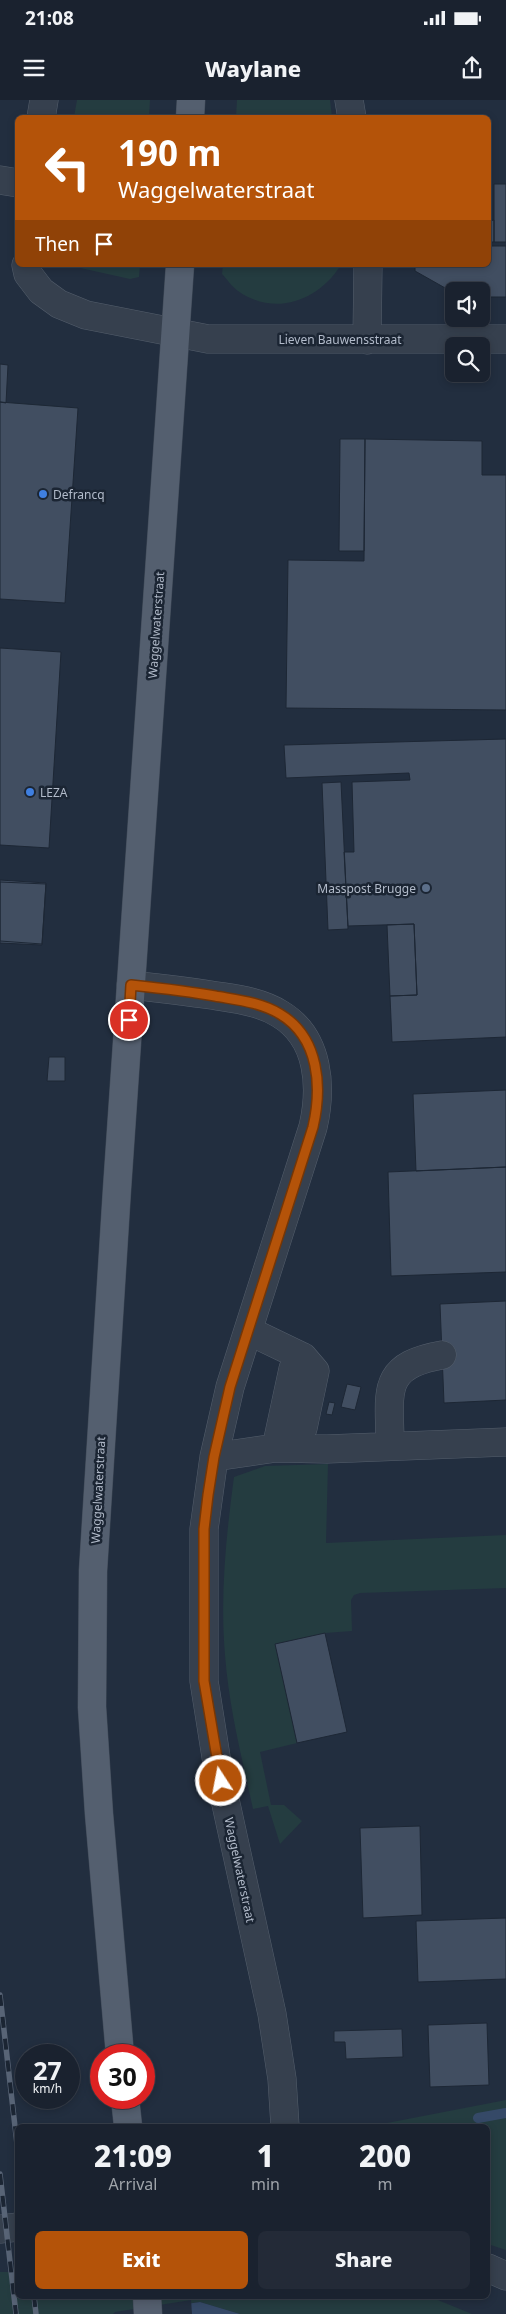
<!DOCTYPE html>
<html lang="en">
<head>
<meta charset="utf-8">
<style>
	body { margin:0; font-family:"Noto Sans",sans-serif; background:#232a37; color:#f1f3f6; height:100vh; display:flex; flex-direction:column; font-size:19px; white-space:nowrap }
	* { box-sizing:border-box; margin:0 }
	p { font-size:16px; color:#9fa4aa }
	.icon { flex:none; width:28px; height:28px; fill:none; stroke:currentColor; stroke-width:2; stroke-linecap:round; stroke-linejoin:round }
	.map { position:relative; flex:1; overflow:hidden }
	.drawer { position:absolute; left:15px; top:2024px; width:475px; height:175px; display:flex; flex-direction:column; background:#1a222f; border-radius:8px; box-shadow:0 2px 8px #0003,0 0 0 1px #383f4b }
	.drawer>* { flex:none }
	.banner { position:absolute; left:15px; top:15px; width:476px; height:152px; border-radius:8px; box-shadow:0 2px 8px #0003,0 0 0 1px #383f4b; background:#b45309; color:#fff; overflow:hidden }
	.controls { position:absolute; left:445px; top:182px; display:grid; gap:10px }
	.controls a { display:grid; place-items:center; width:45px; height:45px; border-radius:8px; background:#1a222f; box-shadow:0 2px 8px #0003,0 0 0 1px #383f4b; font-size:25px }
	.speed { position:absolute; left:15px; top:1944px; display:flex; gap:10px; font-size:25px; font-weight:700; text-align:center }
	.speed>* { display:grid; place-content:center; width:65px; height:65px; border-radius:50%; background:#1a222f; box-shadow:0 2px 8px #0003,0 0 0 1px #383f4b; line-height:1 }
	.speed small { font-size:12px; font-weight:400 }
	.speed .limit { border:8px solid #d22; background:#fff; color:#111 }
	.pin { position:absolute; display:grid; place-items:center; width:42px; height:42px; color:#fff; margin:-21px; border:2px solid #fff; border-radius:50%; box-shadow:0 1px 5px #0007 }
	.me { position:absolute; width:55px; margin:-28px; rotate:349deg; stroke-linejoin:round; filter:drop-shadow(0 0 4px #0008) }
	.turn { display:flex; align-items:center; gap:18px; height:105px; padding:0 20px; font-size:22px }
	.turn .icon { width:65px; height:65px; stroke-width:2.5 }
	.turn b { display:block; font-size:35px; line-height:42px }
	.then { display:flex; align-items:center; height:48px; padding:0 20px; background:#0003; gap:10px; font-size:19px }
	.eta { display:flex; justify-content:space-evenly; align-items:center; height:85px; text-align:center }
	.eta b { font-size:30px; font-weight:800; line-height:35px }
	.primary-button { display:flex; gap:10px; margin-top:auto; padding:10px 20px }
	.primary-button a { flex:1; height:58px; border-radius:8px; background:#b45309; color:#fff; font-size:20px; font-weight:800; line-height:58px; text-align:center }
	.primary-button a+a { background:#232a37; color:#f1f3f6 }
	.status { display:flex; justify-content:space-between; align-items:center; height:35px; padding:0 25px; background:#1a222f; direction:ltr }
	.status svg { height:14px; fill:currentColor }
	header { display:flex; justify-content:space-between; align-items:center; height:65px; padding:0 20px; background:#1a222f; font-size:22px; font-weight:800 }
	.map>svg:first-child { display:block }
	.green { fill:#243c40 }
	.water { fill:#354967 }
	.pier { fill:#222e3f }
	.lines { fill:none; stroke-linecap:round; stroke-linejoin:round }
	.stream { stroke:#354967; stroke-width:10 }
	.building { fill:#414e61; stroke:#1d2735 }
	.minor-casing { stroke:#545e6c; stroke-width:29 }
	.major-casing { stroke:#3f4957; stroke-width:29 }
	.minor { stroke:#36404e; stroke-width:28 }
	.major { stroke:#545f6f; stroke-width:28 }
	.rail-casing { stroke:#586476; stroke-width:5.5 }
	.rail { stroke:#1b2533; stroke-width:4; stroke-dasharray:11; stroke-linecap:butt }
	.route-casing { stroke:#753606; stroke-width:12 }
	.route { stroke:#b45309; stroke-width:9 }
	.shop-dot { fill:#3f7fe0; stroke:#1b2533; stroke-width:2 }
	.service-dot { fill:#5c6f8a; stroke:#1b2533; stroke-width:2 }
	.labels { text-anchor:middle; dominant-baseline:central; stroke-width:5; stroke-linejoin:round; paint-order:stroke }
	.street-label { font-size:12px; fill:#b2bbca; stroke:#1b2533 }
	.poi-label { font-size:12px; fill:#b2bbca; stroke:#1b2533; text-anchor:start }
</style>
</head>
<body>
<div class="status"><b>21:08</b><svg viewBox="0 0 49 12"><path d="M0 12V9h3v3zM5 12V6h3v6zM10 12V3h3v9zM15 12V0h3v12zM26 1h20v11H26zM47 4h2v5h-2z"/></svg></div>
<header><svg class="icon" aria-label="menu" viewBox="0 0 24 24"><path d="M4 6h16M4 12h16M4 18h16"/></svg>Waylane<svg class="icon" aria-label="share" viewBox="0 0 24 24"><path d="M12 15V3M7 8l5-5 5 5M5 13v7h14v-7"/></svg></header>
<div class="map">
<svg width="506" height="2214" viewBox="0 0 506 2214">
	<rect width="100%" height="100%" fill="#222e3f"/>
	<path class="green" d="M77,0h73l-1,17h-75z
		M237,0h93l2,17h-96z
		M67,165h73l-1,12 -9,2z
		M223,165h118c-23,36 -66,52 -103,26 -6,-4 -11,-12 -16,-17z
		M328,1364l-2,79 180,-8v53l-146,5 -6,2 -3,5 1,31 -27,2 -50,11 22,99 -37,9 11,53h13l18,16 -22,23 -12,-38 -15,3c-11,-51 -24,-101 -28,-154 -5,-59 1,-119 9,-178l31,-11z
		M506,2000v150l-18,-6v-118h-99l-2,-3z
		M0,2172h17l1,24h410l44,18h-232l-40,-12 -84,12h-116z"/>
	<path class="water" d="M200,2202l40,12h-124z"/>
	<path class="pier" d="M191,2200l1,14h-79l2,-2z"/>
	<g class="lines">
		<path class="stream" d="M478,2018l28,-5"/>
	</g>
	<path class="building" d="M494,84h12v58h-12z
		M494,120v22h-5v-21z
		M489,146h17v51h-25v-6l-27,2 -39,-22v-6h74z
		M0,264l8,1 -2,38 -6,-1z
		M0,302l78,6 -13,195 -65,-4z
		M340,339h25l-1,112h-25z
		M365,339l117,2v34h24v235l-220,-2 2,-148 76,1z
		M0,548l61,4 -12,196 -49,-3z
		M506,639v298l-114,5 -2,-46 27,-1 -3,-71 -66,2 -4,-74h10l-2,-70 58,-2 -1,-7 -123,5 -2,-33z
		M341,682l7,147 -20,1 -6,-147z
		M0,780l46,3 -4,61 -42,-3z
		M0,782l46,2 -4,61 -42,-2z
		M414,824l3,71 -27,1 -3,-71z
		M49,957h16v24h-18z
		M506,990v77l-90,4 -3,-77z
		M506,1067v105l-115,4 -3,-104z
		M506,1201v99l-62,3 -4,-99z
		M347,1284l14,3 -6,23 -14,-3z
		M329,1302l6,1 -3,12 -6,-1z
		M325,1533l22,99 -50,11 -22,-99z
		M420,1726l2,89 -59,3 -3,-90z
		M506,1818v61l-88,3 -2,-61z
		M487,1923l2,62 -59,2 -2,-62z
		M402,1929l1,28 -57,2 -1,-17h-11v-11z"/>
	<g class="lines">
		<g class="minor-casing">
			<path id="minor" d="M349,0l3,18
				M41,18l3,-18
				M0,80l18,3
				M26,165l2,9 13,17 18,13 27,11 122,24h298
				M367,240l1,-75
				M131,885c27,3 53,6 80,10 24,4 48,6 69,19 40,24 42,74 33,113l-83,260 -16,70 -10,72v152l13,82 55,251 10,65 3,47
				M303,1257l-10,12 -17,79 51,1 179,-7
				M390,1346c0,-53 -11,-80 52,-91
				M214,1357l62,-9 27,-20 12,-57 -12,-14 -54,-26
				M0,2129l18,-2
				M488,2168l18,8"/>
		</g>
		<g class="major-casing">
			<path id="major" d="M190,18l1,-18
				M120,1955l-21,-241 -7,-107 1,-136 24,-382 63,-924
				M125,1998l3,28
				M147,2196l1,18"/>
		</g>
		<use href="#minor" class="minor"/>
		<use href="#major" class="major"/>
		<g class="rail-casing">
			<path id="rail" d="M0,1895l18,158
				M0,2074l16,140
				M34,2196l2,18"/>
		</g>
		<use href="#rail" class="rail"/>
	</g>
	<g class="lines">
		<g class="route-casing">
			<path id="route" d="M129,920l2,-35c28,3 56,6 84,11 22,4 45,6 65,18 40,24 42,74 33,113l-83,260 -16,70 -6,38 -4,34v152l17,100"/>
		</g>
		<use href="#route" class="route"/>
	</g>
	<g class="shop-dot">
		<circle cx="43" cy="394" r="5"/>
		<circle cx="30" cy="692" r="5"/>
	</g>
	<circle class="service-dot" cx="426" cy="788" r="5"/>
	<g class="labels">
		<g class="street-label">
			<text x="340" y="239">Lieven Bauwensstraat</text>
			<text transform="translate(156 525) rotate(-86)">Waggelwaterstraat</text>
			<text transform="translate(98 1390) rotate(-87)">Waggelwaterstraat</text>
			<text transform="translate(240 1770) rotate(78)">Waggelwaterstraat</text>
		</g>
		<g class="poi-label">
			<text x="53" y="394">Defrancq</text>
			<text x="40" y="692">LEZA</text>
			<text x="416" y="788" text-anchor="end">Masspost Brugge</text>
		</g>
	</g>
</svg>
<div class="controls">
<a><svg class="icon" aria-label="sound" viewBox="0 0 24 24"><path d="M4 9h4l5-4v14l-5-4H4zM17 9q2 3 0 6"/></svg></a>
<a><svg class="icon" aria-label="search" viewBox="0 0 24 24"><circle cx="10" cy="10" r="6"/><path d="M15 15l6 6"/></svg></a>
</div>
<div class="speed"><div>27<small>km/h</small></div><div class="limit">30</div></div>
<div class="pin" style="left:129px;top:920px;background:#d93025"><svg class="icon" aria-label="arrive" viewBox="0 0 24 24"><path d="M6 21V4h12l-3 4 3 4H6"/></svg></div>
<svg class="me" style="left:221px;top:1681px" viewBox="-20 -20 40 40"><circle r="17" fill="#b45309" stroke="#fff" stroke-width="3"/><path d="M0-11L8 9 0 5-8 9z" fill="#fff"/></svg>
<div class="banner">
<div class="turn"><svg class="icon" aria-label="left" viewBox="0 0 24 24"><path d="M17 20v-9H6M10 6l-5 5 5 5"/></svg><div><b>190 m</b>Waggelwaterstraat</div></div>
<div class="then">Then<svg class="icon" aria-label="arrive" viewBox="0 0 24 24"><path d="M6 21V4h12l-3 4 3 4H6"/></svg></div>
</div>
<section class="drawer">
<div class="eta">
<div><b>21:09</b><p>Arrival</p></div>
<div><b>1</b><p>min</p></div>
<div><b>200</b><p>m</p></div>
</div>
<div class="primary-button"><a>Exit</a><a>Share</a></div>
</section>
</div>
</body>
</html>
